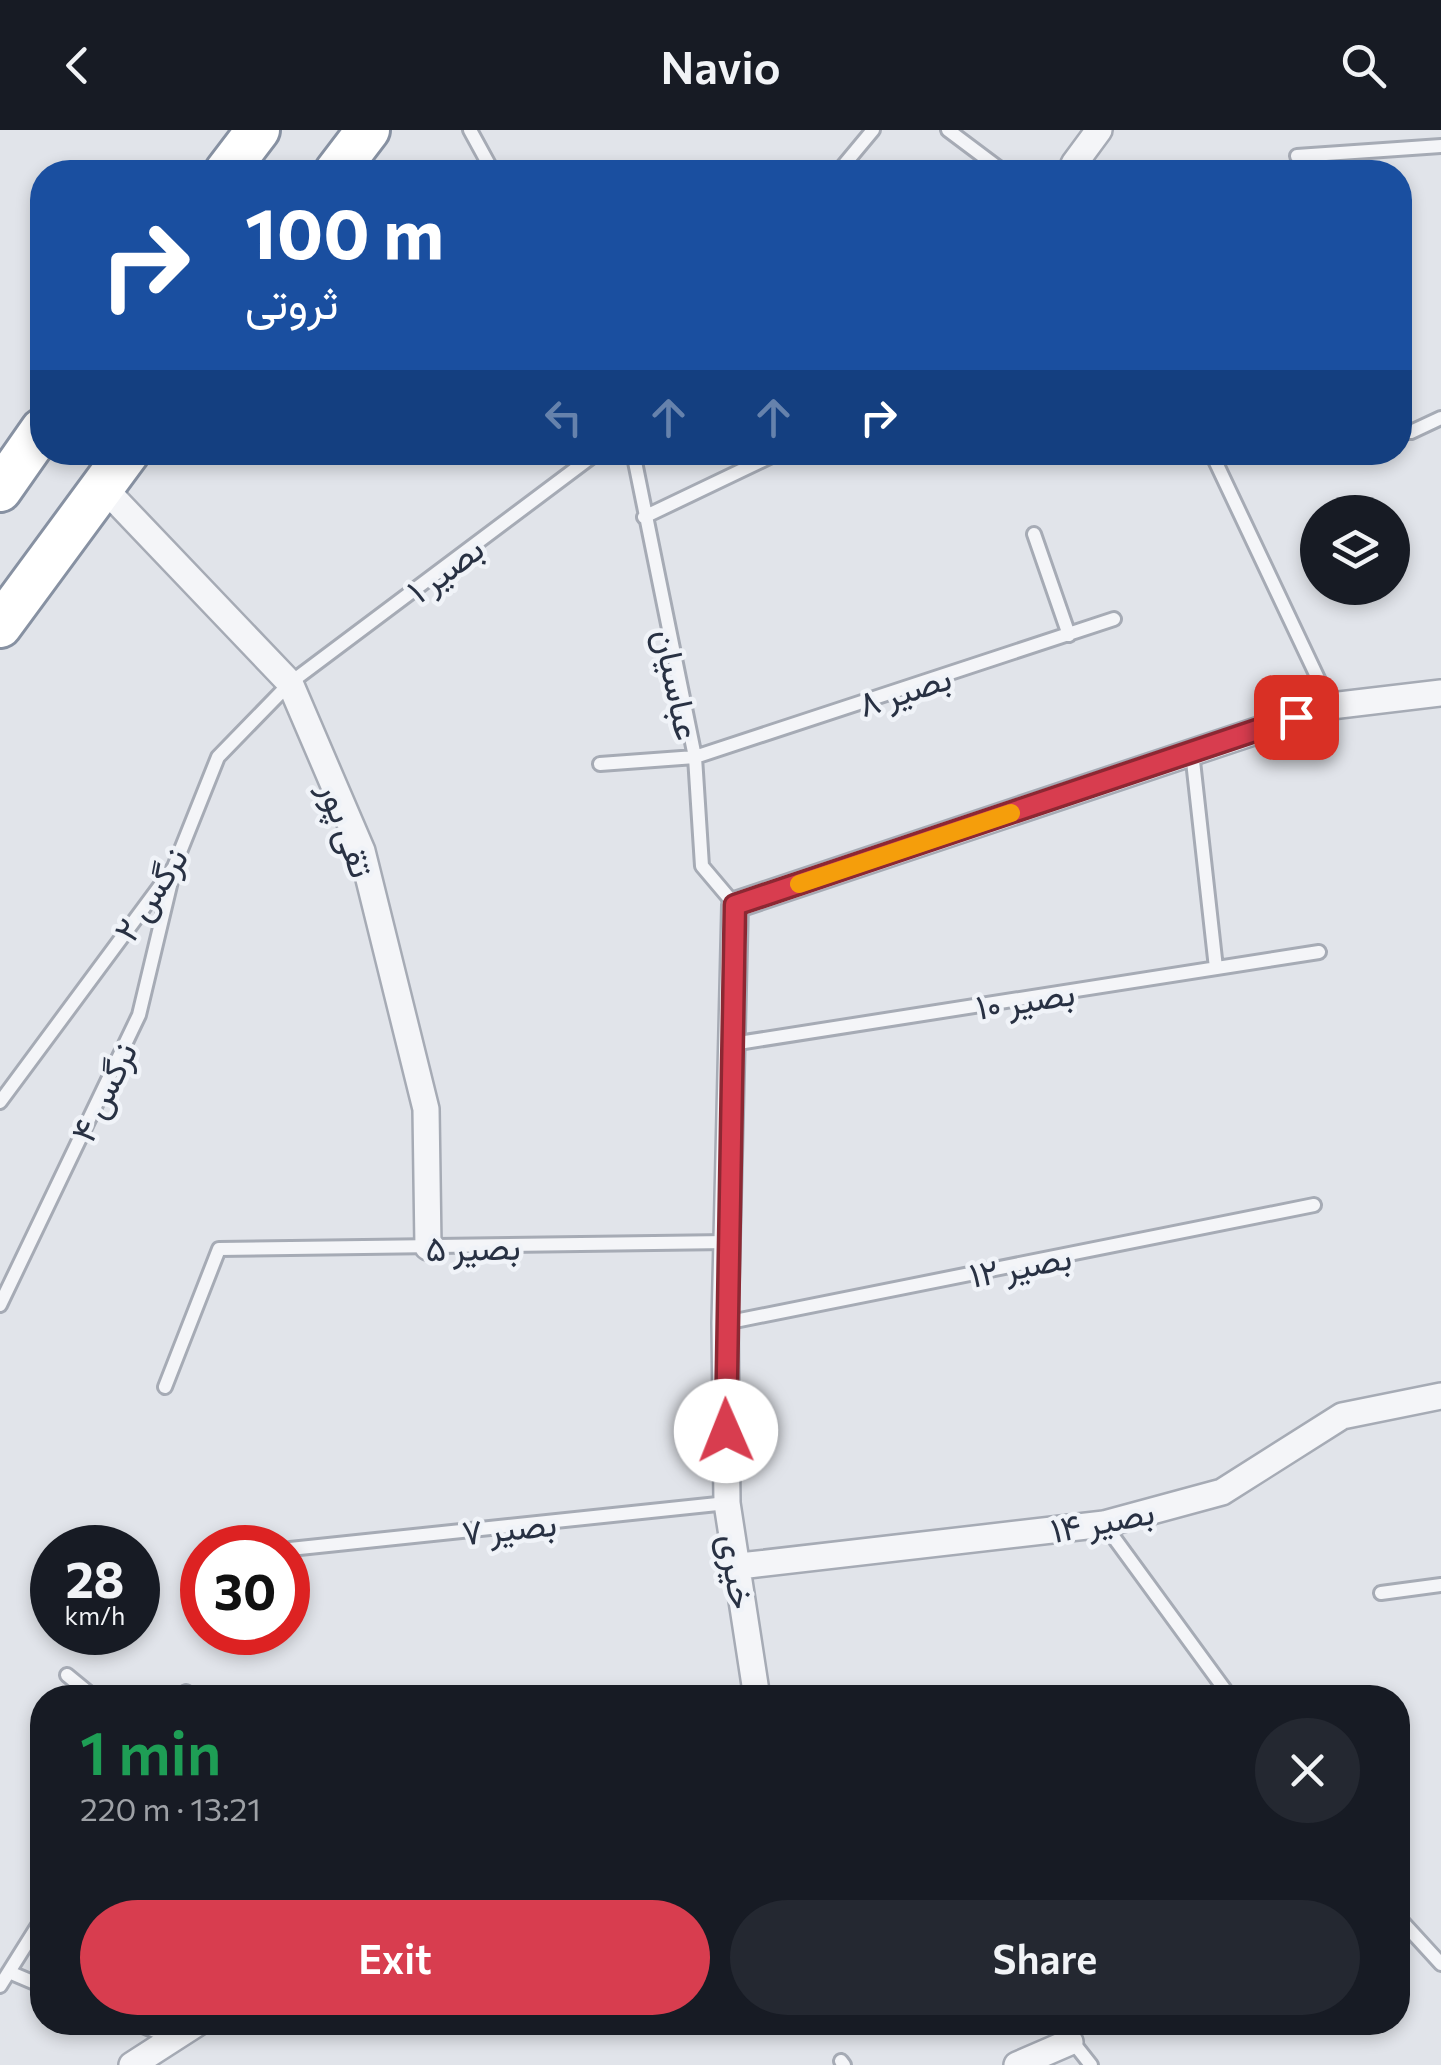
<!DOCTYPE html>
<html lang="en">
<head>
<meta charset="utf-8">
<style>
	body { margin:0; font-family:Commissioner,Vazirmatn,sans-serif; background:#242831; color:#f1f3f6; height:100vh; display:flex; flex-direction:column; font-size:38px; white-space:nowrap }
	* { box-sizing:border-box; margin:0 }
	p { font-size:32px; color:#9ea1a6 }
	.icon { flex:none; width:55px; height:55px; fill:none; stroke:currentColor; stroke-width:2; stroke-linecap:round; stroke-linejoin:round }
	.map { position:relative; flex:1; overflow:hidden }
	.side { position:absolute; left:30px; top:1555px; width:1380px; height:350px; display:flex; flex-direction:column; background:#171b24; border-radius:40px; box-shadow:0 5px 15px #0003 }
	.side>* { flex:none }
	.banner { position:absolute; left:30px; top:30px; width:1382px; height:305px; border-radius:40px; box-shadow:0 5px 15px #0003; background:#1a4fa0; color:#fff; overflow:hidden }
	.controls { position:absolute; left:1300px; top:365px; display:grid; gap:20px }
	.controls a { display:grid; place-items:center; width:110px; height:110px; border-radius:50%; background:#171b24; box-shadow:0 5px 15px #0003; font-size:50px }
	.speed { position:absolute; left:30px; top:1395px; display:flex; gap:20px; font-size:50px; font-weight:700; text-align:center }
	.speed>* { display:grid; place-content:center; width:130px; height:130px; border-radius:50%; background:#171b24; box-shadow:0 5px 15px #0003; line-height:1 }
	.speed small { font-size:25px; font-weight:400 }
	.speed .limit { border:15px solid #d22; background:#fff; color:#111 }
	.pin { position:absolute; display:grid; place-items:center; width:85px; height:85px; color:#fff; margin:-42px; border-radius:20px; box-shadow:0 5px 15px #0006 }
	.me { position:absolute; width:110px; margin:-55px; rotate:359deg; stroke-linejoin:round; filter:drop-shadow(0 0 8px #0008) }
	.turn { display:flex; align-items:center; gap:35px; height:210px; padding:0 50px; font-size:45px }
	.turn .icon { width:130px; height:130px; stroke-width:2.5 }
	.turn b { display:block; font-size:70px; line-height:85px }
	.lanes { display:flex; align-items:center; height:95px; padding:0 50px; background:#0003; justify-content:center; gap:50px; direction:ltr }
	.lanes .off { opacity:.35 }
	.round { display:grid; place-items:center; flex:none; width:105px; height:105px; border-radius:52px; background:#242831 }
	.overview { display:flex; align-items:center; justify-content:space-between; height:170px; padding:0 50px }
	h1 { font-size:60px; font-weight:600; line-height:75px; color:#1e9e55 }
	.primary-button { display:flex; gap:20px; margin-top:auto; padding:20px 50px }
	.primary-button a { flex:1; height:115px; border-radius:60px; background:#d83d4f; color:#fff; font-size:40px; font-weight:600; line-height:115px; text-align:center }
	.primary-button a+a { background:#242831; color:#f1f3f6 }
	header { display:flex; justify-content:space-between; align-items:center; height:130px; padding:0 50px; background:#171b24; font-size:45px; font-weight:600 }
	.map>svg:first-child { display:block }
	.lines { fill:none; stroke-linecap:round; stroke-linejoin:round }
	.service-casing { stroke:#a6abb5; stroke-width:18 }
	.minor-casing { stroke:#a6abb5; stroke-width:30 }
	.trunk-casing { stroke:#8791a2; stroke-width:48 }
	.service { stroke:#f4f5f8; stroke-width:12 }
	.minor { stroke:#f4f5f8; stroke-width:25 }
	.trunk { stroke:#fff; stroke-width:42 }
	.route-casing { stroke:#8c2833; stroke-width:25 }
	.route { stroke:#d83d4f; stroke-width:18 }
	.slow { stroke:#f59e0b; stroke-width:18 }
	.labels { text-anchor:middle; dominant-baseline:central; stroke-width:9; stroke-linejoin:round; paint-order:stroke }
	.street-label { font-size:35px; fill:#283143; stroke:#f0f3f8 }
</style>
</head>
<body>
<header><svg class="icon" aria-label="back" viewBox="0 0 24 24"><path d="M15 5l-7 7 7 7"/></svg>Navio<svg class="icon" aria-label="search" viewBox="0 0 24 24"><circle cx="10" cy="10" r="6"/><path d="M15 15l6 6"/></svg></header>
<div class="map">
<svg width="1441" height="1935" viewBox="0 0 1441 1935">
	<rect width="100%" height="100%" fill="#e1e4ea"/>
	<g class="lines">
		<g class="service-casing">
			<path id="service" d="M470,0l23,42
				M948,0l56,42
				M1297,26l144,-10
				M838,42l35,-42
				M1411,302l30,-14
				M633,322l62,305 7,109 33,39
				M1211,322l120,254
				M644,387l136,-65
				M1034,404l35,101
				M1192,622l24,216
				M600,634l95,-7 419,-138
				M732,914l587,-92
				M0,972l174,-235 44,-110 72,-74 308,-231
				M0,1175l139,-290 34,-142
				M725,1193l589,-118
				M165,1257l54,-138 508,-7
				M1104,1394l127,174
				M290,1419l437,-46
				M1381,1463l60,-8
				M67,1545l28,23
				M182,1568l4,-6
				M1398,1787l43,47
				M9,1842l33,14
				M0,1856l42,-67
				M133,1892l39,16
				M1057,1892l34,43
				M841,1931l3,4"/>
		</g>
		<g class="minor-casing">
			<path id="minor" d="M1074,34l25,-34
				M103,357l187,196 72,168 64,258 2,138
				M740,1436l364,-42 118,-32 120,-76 99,-20
				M757,1568l-30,-195 -2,-180 10,-418 596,-199 110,-13
				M132,1935l67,-43
				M1017,1935l53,-23"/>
		</g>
		<g class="trunk-casing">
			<path id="trunk" d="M226,42l32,-42
				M336,42l32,-42
				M0,360l42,-60
				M0,496l128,-174"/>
		</g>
		<use href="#service" class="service"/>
		<use href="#minor" class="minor"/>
		<use href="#trunk" class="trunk"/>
	</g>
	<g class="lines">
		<g class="route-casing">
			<path id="route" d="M726,1301l9,-526 561,-188"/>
		</g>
		<use href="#route" class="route"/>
		<path class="slow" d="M799,754l212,-71"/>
	</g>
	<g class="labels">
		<g class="street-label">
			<text transform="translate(444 438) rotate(-37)">بصیر ۱</text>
			<text transform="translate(679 554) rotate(78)">عباسیان</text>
			<text transform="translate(904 559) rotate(-18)">بصیر ۸</text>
			<text transform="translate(349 699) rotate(70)">تقی پور</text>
			<text transform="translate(149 763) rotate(-57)">نرگس ۲</text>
			<text transform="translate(1025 868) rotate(-9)">بصیر ۱۰</text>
			<text transform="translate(102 961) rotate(-64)">نرگس ۴</text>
			<text transform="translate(473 1116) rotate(-1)">بصیر ۵</text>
			<text transform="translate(1020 1134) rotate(-11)">بصیر ۱۲</text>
			<text transform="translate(1102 1389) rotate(-11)">بصیر ۱۴</text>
			<text transform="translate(509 1396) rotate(-6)">بصیر ۷</text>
			<text transform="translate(739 1441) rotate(81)">خیری</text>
		</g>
	</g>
</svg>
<div class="controls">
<a><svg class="icon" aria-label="layers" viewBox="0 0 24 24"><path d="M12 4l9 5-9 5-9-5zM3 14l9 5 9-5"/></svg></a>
</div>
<div class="speed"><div>28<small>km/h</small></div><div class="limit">30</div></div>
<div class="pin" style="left:1296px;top:587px;background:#d93025"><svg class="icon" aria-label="arrive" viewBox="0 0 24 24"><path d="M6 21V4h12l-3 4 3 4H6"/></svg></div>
<svg class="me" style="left:726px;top:1301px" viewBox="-20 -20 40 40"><circle r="19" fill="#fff"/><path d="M0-13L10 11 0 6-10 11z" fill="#d83d4f"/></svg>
<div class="banner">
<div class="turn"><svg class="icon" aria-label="right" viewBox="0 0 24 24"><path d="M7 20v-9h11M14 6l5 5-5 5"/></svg><div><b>100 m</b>ثروتی</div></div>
<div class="lanes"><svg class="icon off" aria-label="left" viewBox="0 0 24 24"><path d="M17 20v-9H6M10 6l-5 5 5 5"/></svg><svg class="icon off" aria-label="ahead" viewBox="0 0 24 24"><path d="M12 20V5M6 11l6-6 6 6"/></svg><svg class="icon off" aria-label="ahead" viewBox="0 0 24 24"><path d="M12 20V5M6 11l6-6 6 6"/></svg><svg class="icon" aria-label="right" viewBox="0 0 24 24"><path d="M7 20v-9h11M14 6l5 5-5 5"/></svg></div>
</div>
<section class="side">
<div class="overview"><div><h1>1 min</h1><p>220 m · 13:21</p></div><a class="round"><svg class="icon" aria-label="close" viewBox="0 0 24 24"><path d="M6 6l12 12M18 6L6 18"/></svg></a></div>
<div class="primary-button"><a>Exit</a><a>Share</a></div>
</section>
</div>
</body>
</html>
